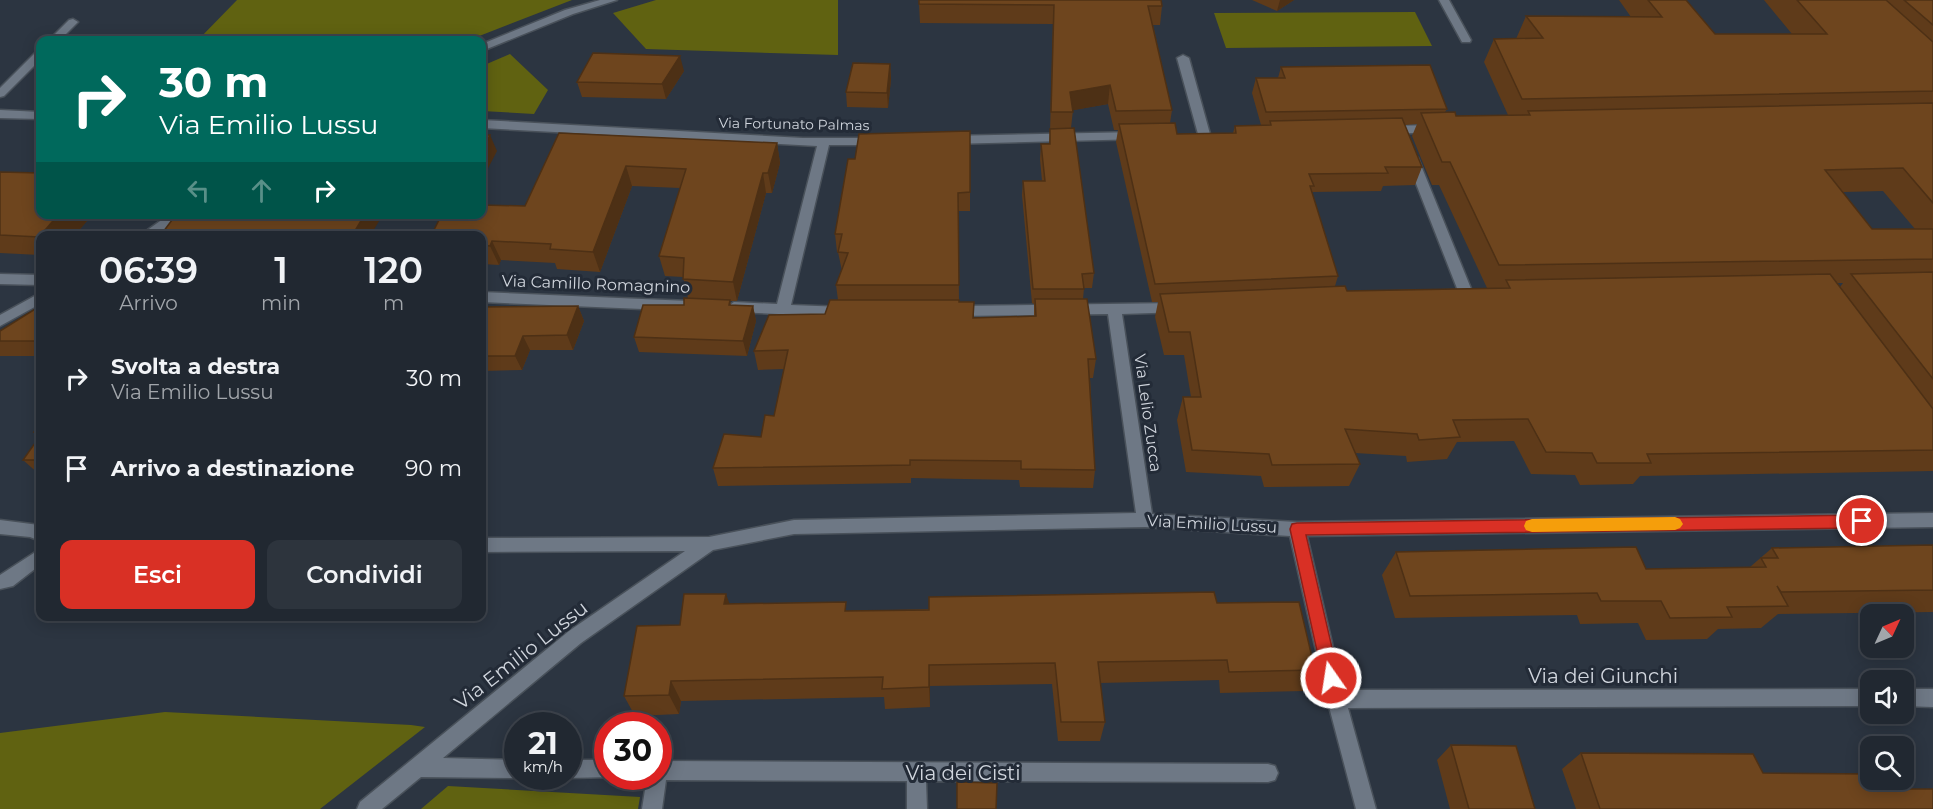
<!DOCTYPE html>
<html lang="it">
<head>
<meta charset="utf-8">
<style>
	body { margin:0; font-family:Montserrat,sans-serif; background:#2d343d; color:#f1f3f6; height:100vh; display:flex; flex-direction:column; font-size:22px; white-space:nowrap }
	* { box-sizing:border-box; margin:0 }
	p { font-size:20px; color:#a2a6ab }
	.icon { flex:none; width:33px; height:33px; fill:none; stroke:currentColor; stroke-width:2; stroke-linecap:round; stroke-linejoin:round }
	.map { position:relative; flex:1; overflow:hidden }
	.sheet { position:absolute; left:36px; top:231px; width:450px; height:390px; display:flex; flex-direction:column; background:#212831; border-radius:12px; box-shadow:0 3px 15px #0003,0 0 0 2px #3e444d }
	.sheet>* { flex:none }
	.banner { position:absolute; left:36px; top:36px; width:450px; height:183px; border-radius:12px; box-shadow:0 3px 15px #0003,0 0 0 2px #3e444d; background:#00695c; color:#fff; overflow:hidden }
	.needle { width:39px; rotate:46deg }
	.controls { position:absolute; left:1860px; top:604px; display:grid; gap:12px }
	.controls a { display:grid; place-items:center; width:54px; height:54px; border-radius:12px; background:#212831; box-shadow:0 3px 15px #0003,0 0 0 2px #3e444d; font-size:30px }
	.speed { position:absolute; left:504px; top:712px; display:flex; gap:12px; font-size:30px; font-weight:700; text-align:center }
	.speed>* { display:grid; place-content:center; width:78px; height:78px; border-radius:50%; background:#212831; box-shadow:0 3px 15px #0003,0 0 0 2px #3e444d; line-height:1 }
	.speed small { font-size:15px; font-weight:400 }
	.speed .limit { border:9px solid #d22; background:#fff; color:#111 }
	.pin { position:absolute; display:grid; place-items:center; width:51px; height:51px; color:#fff; margin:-26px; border:3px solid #fff; border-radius:50%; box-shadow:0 2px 6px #0007 }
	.me { position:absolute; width:66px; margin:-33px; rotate:347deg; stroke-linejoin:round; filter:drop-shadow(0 0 4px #0008) }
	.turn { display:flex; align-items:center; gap:21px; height:126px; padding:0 24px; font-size:27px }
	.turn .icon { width:78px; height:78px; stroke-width:2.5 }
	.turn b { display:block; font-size:42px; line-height:51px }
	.lanes { display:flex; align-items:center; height:57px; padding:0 24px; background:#0003; justify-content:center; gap:30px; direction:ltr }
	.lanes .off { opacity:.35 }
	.eta { display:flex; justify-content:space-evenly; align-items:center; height:102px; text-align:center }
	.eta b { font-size:36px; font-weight:600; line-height:42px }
	.primary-button { display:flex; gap:12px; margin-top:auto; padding:12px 24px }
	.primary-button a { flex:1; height:69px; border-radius:12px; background:#d93025; color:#fff; font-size:24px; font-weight:600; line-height:69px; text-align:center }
	.primary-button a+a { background:#2d343d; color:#f1f3f6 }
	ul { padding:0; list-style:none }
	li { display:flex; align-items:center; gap:18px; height:90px; padding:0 24px }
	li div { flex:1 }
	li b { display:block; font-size:22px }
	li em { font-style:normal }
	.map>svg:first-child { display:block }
	.green { fill:#606211 }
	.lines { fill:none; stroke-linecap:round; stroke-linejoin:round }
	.minor-casing { stroke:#49515a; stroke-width:3 }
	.minor { fill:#6e7885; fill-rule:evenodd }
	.wall { fill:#5f3b1a; fill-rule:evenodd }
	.shaded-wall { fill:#4d3015 }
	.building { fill:#6e451e; stroke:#4d3015; stroke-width:1.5 }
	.route { fill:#d93025; stroke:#8d1f18; stroke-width:1.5 }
	.slow { fill:#f59e0b }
	.labels { text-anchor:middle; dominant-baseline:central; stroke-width:6; stroke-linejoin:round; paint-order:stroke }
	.far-street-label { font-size:14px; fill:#d0d5dd; stroke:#232b37 }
	.street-label { font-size:16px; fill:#d0d5dd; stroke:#232b37 }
	.near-street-label { font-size:20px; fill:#d0d5dd; stroke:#232b37 }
</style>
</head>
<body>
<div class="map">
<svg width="1933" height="809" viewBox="0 0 1933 809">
	<rect width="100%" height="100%" fill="#2c3541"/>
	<path class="green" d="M237,0h335l-103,40h-271z
		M656,0h182v55l-192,-6 -33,-36z
		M1415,12l17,34 -206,2 -12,-35z
		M510,54l38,36 -14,24 -52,-3v-45z
		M165,712l246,13 14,2 -105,82h-320v-76z
		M448,786l192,11 -2,12h-217z"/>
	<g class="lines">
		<g class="minor-casing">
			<path id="minor" d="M600,0h17l-44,14 -91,37v-7l83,-34z
				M1439,0h10l22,40 -1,2h-8z
				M73,19l5,3 -18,18h-11l20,-20z
				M40,51v9l-36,36 -4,1v-9l36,-36z
				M1183,55l6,3 21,76 -2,3 -4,1 -6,-4 -21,-76z
				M0,110l40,2v7l-40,-1z
				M482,120l321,18h78v6l-4,1h-48l-38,160 53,2 7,5 -7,5 -110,-5 -7,-5 7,-5 43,2 40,-158 -335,-18z
				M1435,125l6,4 -2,3 -52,2 -6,-4 6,-4z
				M1138,132l6,4 -2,3 -193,5 -6,-4 6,-4z
				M1412,154l6,4 56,138 -2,3h-10l-2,-3 -54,-138z
				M170,214h16l-31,22h-16z
				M0,274l40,1v10l-40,-1z
				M482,292l207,9 7,5 -7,5 -207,-9z
				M40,293v11l-40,22v-11z
				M1177,303l5,1 2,4 -2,4 -60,2 30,200 145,8 636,-9v14l-626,9 36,154 527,-1v17l-522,2 28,101h-20l-29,-110 -37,-163 -145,-9 -351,7 -81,16 -132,93 -138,115 75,2v17h4l-4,1 -97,-1 -39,32h-25l3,-7 209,-171 116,-80 -203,1v-14l227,-1 85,-17 342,-7 -28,-199 -153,2 -7,-5 7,-5z
				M0,520l39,5 1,16 -10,-4 -30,-3z
				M40,549v16l-27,21 -13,3v-14z
				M1904,689h29v18l-29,-1z
				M568,760h40v17h4l-44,1 -4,-1h4z
				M658,761l610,3 7,2 3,7 -3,7 -7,2 -342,-1 1,28h-20v-28l-241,-1 -4,29h-20l5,-32h11z"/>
		</g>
		<use href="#minor" class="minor"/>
	</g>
	<path class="wall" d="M1252,0h42l-17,11z
		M1619,0h67l29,34h77l-28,-34h169v471l-293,5 -7,8 -53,1 -5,-10 -44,-1 -17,-33 -57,1 -10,17 -40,3 -1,-6 -51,-3 5,11 -11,22 -85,1 -3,-11 -75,-4 -9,-52 6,-23h8l-7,-42h-20l-9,-38 3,-15h-6l-36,-160 2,-12h-4l-6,-26 -35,6 -2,18 23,145 -2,15h-8l-1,11 13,60 -3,19h-3l5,92 -2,18 -73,-1 -1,-7 -108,-2v5l-193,3 -5,-18 48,-31 13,-21 10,-47 -26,1 -4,-19 71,-37 13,-14 -2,-15 6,-14 -4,-19h-1l-2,-18 20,-75 115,-28v80h-12l1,91h15v16l60,-2v-12l-2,-1 -10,-108 1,-14h19l-2,-22 1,-15h8l1,-12 3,-108 -133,-1 -1,-19 243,2 -2,19h-7l19,85 -2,13 7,11 56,-1 2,-7 26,-1 -9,-32 4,-15h22l3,-11 166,42 -2,3 11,4 52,-1 -24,-53 10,-23h22l10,-23 105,1zM1417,124l-5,12 20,49h7l48,103 -140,3 -12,-5 3,-10 -26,-84 69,-1 2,-5 32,-1 7,-18 -17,-42zM1883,191l32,38h-43l-29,-37zM1837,283h6l-3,4z
		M890,64l1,15 -3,29 -41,-1 -1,-15z
		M684,71l-18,28 -84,-2 -5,-15z
		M559,133l218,10 3,20 -8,30h-6l-29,108h-7l1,4 22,1 3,15 -9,35 -108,-4 -5,-15 50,-32 4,-7 -5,-21 -18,-1 -6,-20 21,-68 -48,-2 -32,86 -43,-3 -2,-6 -54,-3 -2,5 -17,-1v-28l43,-30z
		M0,172l40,42h53l-19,22h-34v19l-40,-2z
		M40,306v50h-40v-25z
		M578,306l6,15 -11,29h-43l-8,20 -40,1v-64z
		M40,422v53l-17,-15 17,-23 -6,-5z
		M1933,545v67l-155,2 -17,14 -43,1 -11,10 -61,1 -8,-17 -58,1 -3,-9 -182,3 -13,-43 14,-23 250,17 104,-2 22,-19z
		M1217,603l98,67 -11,21 -84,2 -1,-13 -119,3 5,39 -5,19h-42l-6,-57 -122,2v21l-45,2 -1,-12 -203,4 -2,13 -44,2 -11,-20 56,-71 50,-21 118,7z
		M1451,745l84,64h-85l-13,-49z
		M1581,753l325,36 27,20h-357l-14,-40z"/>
	<path class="shaded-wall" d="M1280,0h14l-17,11z
		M680,56l4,15 -18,28 -4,-15z
		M890,64l1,15 -3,29 -1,-15z
		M1110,85l-2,19 -39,7 1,-19z
		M490,135l7,16 -15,29v-28z
		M777,143l3,20 -8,30 -4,-20z
		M626,166l6,20 -32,86 -7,-20z
		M763,173l3,20 -29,108 -4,-19z
		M59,214h34l-19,22h-34v2l-1,-1z
		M365,214h14l2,4 -11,18h-18z
		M492,241l9,19 -2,5 -9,-19z
		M578,306l6,15 -11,29 -6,-15z
		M753,306l3,15 -9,35 -4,-15z
		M523,336l7,14 -8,20 -7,-14z
		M726,594l8,22 -10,-12z
		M929,665l1,21v21l-1,-20z
		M671,681l10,20 -2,13 -10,-19z"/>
	<path class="building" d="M919,0h242l1,6h-14l24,104 -56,1 -6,-26 -40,7 3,20h-22l3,-107 -135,-1z
		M1648,0h38l29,34h112l-30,-34h89l47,42v49l-411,8 -28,-60 49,-1 -17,-22 136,1z
		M1904,0h29v25z
		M593,53l87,3 -18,28 -85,-2z
		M853,63l37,1 -3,29 -41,-1z
		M1430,65l17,44 -181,3 -10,-34h29l-4,-11z
		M1933,103v100l-30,-35 -78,2 47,59h61v30l-434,6 -49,-103h-8l-21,-49 34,-1 1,4 74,-1 -2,-4z
		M1402,118l20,49h-37l3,6 -79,1 5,12h-4l28,90 -183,8 -36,-160 56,-1 2,11 59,-1 -1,-7 36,-1 -1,-4z
		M1074,128l20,145 -12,1 2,15h-51l-10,-108h22l-4,-37h9v-15z
		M970,131v61l-12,1 1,92h-123l12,-32 -10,-1 4,-18h-7l13,-75h7l4,-25z
		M559,133l218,10 -9,30h-5l-30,109 -50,-3 1,-21 -25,-2 27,-87 -60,-3 -33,86 -43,-3 1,-5 -59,-3 -2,5 -8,-1v-9h-51l11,-22h40v-9l43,1z
		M482,135h8l-8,17z
		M0,172l40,1v41h19l-20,23 -39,-2z
		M184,214h181l-13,22h-192l15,-20h7z
		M1933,272v107l-82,-105z
		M1830,274l103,135v41l-286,4 4,9h-54l-5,-10 -46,-1 -18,-33 -75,1 7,17 -41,3 -2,-6 -72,-5 15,35 -88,1 -3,-11 -77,-4 -9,-53h18l-11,-65h-21l-9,-38 185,-8 2,5 163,-3 -4,-8z
		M684,298l46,2 -1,5 24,1 -10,35 -109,-4 9,-32h41z
		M1035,299h52l9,60h-8l7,111 -74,-1v-8l-111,-1v5l-197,3 11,-34 37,3 4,-22 9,1 14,-66 -34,1 15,-36 56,-1 5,-14h129v2h15l-1,16 63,-2z
		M40,306v35h-40v-10z
		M578,306l-11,29 -44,1 -8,20h-33v-49z
		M40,422v10h-6z
		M40,436v24h-17z
		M1933,545v45l-152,2 -4,-6 11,20 -61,1 5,10 -62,1 -9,-17h-60l-4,-8 -187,3 -14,-44 240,-5 10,22 120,-2 -5,-9h17l-6,-10z
		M1214,592l3,11 82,-1 16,68 -86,2 -2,-12 -129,2 7,60h-44l-6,-59 -126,2v22l-47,2 1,-12 -212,4 -2,14 -45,1 13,-70 43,-1 4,-31h42l-2,10 122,-2 -1,9 84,-1v-13z
		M1451,745l65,1 19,63h-66z
		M1581,753l172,1 10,19 107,1v6h31l5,9h27v20h-333z
		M957,782l40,1 -1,26h-39z"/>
	<path class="route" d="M1862,515l6,2 2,4 -2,5 -6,2 -556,7 33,143 -2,6 -6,2 -6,-2 -2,-6 -33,-149 2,-5 5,-1z"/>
	<path class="slow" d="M1675,517l5,2 3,5 -3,4 -5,2 -143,2 -6,-2 -2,-4 2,-5 6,-2z"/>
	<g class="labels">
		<g class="far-street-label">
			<text transform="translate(794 124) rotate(1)">Via Fortunato Palmas</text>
		</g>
		<g class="street-label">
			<text transform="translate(596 284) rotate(2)">Via Camillo Romagnino</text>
			<text transform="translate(1148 413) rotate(82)">Via Lelio Zucca</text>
			<text transform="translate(1212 524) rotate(3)">Via Emilio Lussu</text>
		</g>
		<g class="near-street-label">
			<text transform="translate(521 655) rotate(-38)">Via Emilio Lussu</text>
			<text x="1603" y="676">Via dei Giunchi</text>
			<text x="963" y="773">Via dei Cisti</text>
		</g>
	</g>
</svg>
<div class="controls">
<a><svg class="needle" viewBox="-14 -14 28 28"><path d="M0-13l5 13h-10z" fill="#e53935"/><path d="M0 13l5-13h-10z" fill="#a2a6ab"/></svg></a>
<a><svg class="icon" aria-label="sound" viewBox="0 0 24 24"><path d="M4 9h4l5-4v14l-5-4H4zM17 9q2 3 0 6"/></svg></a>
<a><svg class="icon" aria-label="search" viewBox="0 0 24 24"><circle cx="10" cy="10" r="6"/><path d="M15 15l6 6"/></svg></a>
</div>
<div class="speed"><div>21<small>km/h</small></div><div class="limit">30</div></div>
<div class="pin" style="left:1862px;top:521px;background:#d93025"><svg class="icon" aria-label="arrive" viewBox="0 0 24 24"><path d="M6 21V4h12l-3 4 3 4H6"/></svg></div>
<svg class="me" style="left:1331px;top:678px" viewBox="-20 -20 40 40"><circle r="17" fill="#d93025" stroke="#fff" stroke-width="3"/><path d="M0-11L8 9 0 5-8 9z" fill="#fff"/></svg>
<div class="banner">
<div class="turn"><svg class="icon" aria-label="right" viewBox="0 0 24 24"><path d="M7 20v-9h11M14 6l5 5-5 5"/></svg><div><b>30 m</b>Via Emilio Lussu</div></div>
<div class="lanes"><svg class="icon off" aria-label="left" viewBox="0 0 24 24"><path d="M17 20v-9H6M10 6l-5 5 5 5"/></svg><svg class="icon off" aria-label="ahead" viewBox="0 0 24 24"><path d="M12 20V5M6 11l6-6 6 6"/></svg><svg class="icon" aria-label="right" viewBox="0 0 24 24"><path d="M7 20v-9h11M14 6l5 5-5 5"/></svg></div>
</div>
<section class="sheet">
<div class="eta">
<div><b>06:39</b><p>Arrivo</p></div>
<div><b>1</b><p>min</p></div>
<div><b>120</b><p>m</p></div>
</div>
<ul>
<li><svg class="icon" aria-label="right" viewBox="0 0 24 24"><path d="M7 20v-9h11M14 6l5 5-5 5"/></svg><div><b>Svolta a destra</b><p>Via Emilio Lussu</p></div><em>30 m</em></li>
<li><svg class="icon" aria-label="arrive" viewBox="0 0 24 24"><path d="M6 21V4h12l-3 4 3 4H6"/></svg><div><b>Arrivo a destinazione</b></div><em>90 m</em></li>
</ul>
<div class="primary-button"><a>Esci</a><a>Condividi</a></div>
</section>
</div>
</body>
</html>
